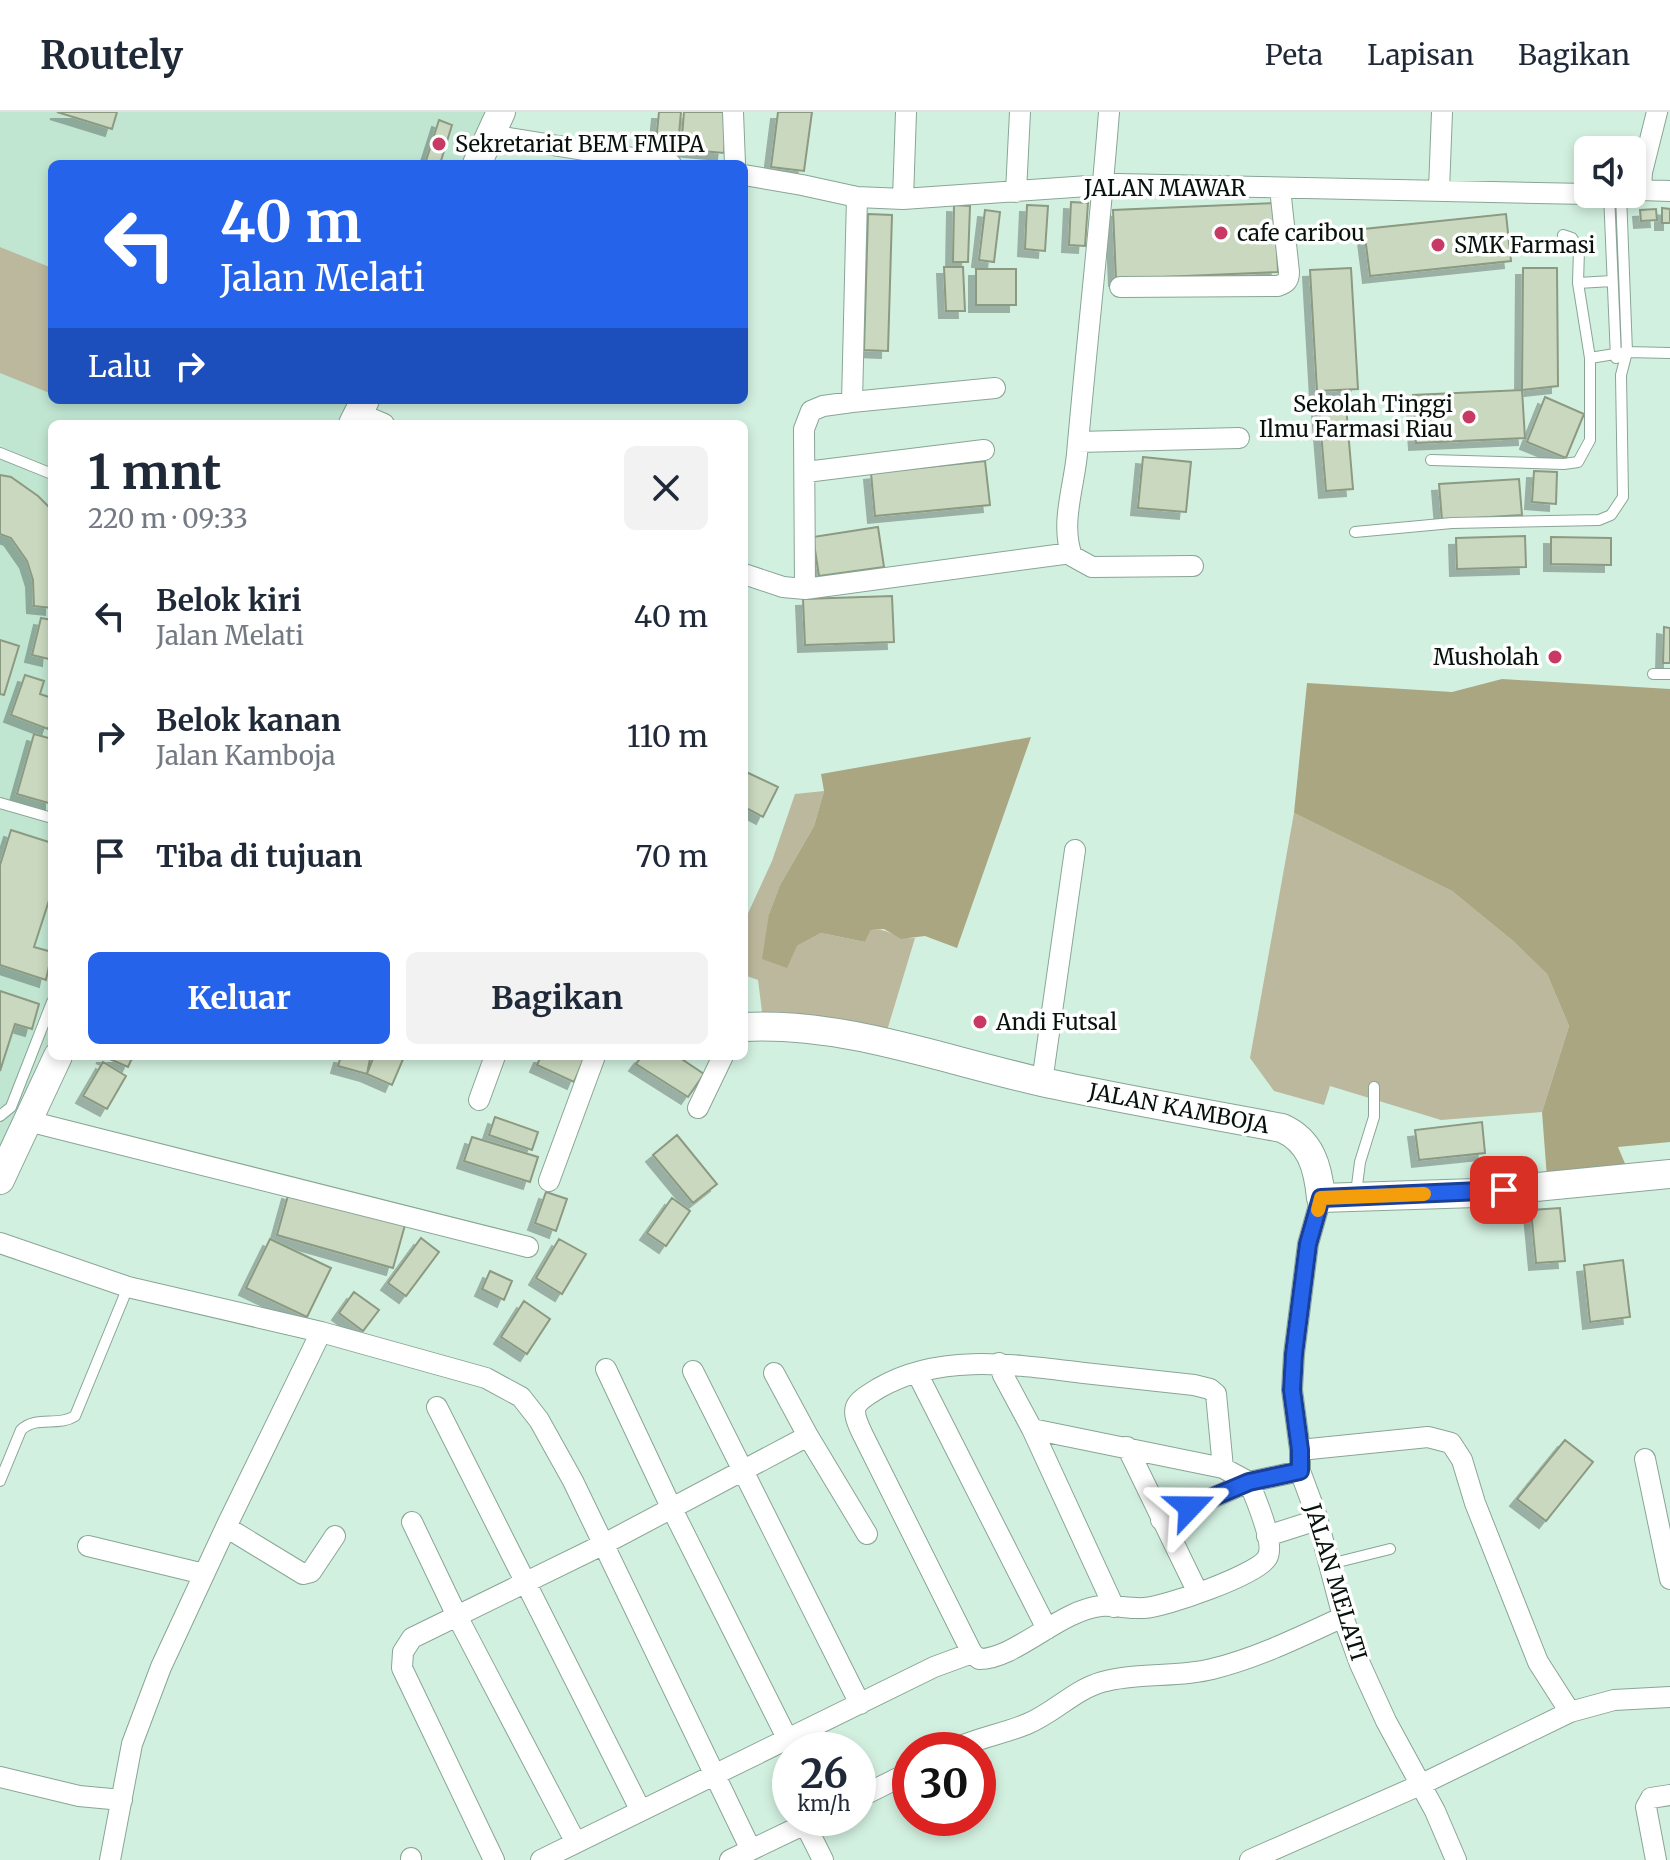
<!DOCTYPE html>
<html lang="id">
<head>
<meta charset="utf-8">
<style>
	body { margin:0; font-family:Merriweather,serif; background:#f2f2f3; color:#1f2937; height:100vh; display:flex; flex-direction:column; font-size:30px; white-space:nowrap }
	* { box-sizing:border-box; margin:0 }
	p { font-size:26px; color:#747a83 }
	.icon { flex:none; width:44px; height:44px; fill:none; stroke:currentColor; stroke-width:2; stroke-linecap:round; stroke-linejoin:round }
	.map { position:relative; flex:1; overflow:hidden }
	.panel { position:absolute; left:48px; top:308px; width:700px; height:640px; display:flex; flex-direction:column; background:#fff; border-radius:12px; box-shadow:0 4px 12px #0003 }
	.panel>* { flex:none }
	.banner { position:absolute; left:48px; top:48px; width:700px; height:244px; border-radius:12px; box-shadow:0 4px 12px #0003; background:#2563eb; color:#fff; overflow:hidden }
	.buttons { position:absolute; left:1574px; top:24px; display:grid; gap:16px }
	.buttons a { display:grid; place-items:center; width:72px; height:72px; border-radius:12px; background:#fff; box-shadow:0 4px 12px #0003; font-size:40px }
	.speed { position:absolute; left:772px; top:1620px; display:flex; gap:16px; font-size:40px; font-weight:700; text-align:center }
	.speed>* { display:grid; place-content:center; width:104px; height:104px; border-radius:50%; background:#fff; box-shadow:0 4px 12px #0003; line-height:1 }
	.speed small { font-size:20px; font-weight:400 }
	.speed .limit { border:12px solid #d22; background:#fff; color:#111 }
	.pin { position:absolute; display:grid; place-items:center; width:68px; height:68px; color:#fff; margin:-34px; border-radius:16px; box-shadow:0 4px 12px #0006 }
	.me { position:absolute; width:88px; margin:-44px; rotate:67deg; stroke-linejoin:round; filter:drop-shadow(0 0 6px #0008) }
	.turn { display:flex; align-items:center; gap:28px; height:168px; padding:0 40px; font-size:36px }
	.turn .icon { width:104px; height:104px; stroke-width:2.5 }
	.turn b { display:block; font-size:56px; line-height:68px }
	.then { display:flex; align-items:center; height:76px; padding:0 40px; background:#0003; gap:16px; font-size:30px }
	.round { display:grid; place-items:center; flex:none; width:84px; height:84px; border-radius:12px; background:#f2f2f3 }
	.head { display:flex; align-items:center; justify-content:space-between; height:136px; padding:0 40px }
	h1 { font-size:48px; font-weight:700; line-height:60px }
	.button { display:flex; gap:16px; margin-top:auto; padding:16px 40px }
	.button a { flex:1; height:92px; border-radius:12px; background:#2563eb; color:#fff; font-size:32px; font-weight:700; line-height:92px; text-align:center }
	.button a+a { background:#f2f2f3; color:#1f2937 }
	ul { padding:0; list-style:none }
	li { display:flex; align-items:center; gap:24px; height:120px; padding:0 40px }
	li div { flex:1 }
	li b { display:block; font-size:30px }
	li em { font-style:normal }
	header { display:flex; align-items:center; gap:48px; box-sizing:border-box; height:112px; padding:0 40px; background:#fff; border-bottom:2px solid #e0e1e3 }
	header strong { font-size:38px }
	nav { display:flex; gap:44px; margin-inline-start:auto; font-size:28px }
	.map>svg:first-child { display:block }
	.built { fill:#c0e6d2 }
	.green { fill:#bcb89d }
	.forest { fill:#aba682 }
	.building { fill:#cad8bf; stroke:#8c9a81; stroke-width:2; filter:url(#shadow) }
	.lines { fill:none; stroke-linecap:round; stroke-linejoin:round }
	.lane-casing { stroke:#89a596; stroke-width:12 }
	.street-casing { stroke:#89a596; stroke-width:22 }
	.secondary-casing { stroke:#89a596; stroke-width:30 }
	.lane { stroke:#fff; stroke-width:10 }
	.street { stroke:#fff; stroke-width:20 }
	.secondary { stroke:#fff; stroke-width:28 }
	.route-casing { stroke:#184099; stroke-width:20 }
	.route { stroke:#2563eb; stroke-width:14 }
	.slow { stroke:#f59e0b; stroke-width:14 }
	.poi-dot { fill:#c83963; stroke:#fff; stroke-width:3 }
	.labels { text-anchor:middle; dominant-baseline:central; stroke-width:7; stroke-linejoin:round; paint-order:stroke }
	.poi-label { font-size:22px; fill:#07120c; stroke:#fff; text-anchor:start }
	.street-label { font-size:22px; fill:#07120c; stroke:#fff }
</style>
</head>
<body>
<header>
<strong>Routely</strong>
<nav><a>Peta</a><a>Lapisan</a><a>Bagikan</a></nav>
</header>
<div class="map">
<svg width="1670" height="1748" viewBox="0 0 1670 1748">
	<defs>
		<filter id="shadow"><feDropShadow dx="-7" dy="7" stdDeviation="0" flood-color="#0004"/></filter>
	</defs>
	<rect width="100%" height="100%" fill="#d2f0e0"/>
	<path class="built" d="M0,0h488l-25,52h-411v236h301l-11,24h-290v621l-52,111z"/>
	<path class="green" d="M0,135l52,21v126l-52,-21z
		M824,679l-10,35 -34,59 -11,29 28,32 24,-13 44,9 6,-12c22,-2 21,10 44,8l-29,96 -124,-22 -4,-32 -14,-5v-53l28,-61 23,-67z
		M1294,701l158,78 61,50 34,33 22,52 -27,86 -101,8 -111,-34 -6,19 -50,-14 -24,-33z"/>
	<path class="forest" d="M1502,567l168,10v453l-52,5 11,26 -82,5 -5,-66 27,-86 -22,-52 -34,-33 -61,-50 -158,-78 13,-130 145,9z
		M1031,625l-74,211 -32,-12 -24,3 -17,-10 -13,1 -6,12 -44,-9 -24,13 -10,22 -25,-9 7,-45 11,-29 34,-59 10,-35 -3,-17z"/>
	<path class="building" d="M57,0h60l-5,17z
		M659,0h22l-3,33 -22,-3z
		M684,0h44l-4,41 -43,-4z
		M778,0h34l-8,59 -33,-4z
		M439,8l13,5 -12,39h-15z
		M1071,90l17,1 -3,43 -16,-1z
		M1275,91l3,69 -162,7 -3,-69z
		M954,93l16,1 -2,56h-15z
		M1027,93l21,1 -3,45 -20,-2z
		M1662,96l8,1v14h-8z
		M1656,97l1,11 -16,1 -1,-11z
		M985,98l15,2 -6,50 -15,-2z
		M868,102l24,1 -4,136 -24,-1z
		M1506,102l5,47 -141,15 -6,-47z
		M944,155h19l2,44h-19z
		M1351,156l7,121 -41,2 -7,-121z
		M1523,156h34l1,118 -36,4z
		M976,157h40v36h-40z
		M1522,278l3,48 -109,5 -3,-48z
		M1545,285l39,17 -18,44 -39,-16z
		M1346,294l7,83 -27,2 -7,-83z
		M1143,345l48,5 -5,50 -48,-4z
		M985,349l5,44 -115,11 -4,-43z
		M1534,359l23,1 -1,32 -24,-2z
		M0,363l11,2 27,19 14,14v98l-18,-2 -1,-26 -6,-19 -16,-23 -11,-4z
		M1519,367l3,36 -80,5 -3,-36z
		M878,415l6,40 -65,9 -6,-39z
		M1525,424l1,31 -69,2 -1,-31z
		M1551,425l60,1v27l-60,-1z
		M892,484l2,46 -89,3 -2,-46z
		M41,506l11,2 -3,39 -17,-4z
		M1664,515l6,1v35h-7z
		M0,528l19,6 -15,49 -4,-1z
		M25,563l19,6 -4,13 12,4v19l-4,12 -37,-14z
		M34,622l18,5v65l-35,-10z
		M744,659l34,16 -15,30 -19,-10z
		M11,718l41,13v48l-18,56 18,5 -6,28 -46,-15v-100z
		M0,879l39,13 -7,25 -17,-5 -15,47z
		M103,944h30l-5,11z
		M341,944l29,3 -3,15 -29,-8z
		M374,944l30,1 -12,28 -25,-11z
		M541,944h36l7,3 -10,23 -37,-17z
		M642,944h35l27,18 -16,23 -52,-33z
		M103,950l23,14 -19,33 -24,-13z
		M495,1005l43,15 -6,18 -43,-15z
		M1482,1010l3,31 -66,7 -4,-30z
		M677,1023l40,49 -24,19 -40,-48z
		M472,1025l66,20 -8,25 -66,-21z
		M289,1080l116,33 -12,43 -116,-33z
		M546,1080l21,7 -11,32 -21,-8z
		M672,1086l18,13 -24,35 -19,-13z
		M1560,1096l5,53 -29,2 -5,-53z
		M421,1126l18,14 -33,44 -18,-13z
		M270,1127l61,29 -24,49 -61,-29z
		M559,1127l27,15 -24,40 -26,-16z
		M1623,1148l7,57 -40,5 -6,-57z
		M490,1159l22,10 -8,19 -22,-11z
		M354,1180l25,18 -16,21 -24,-18z
		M524,1189l26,18 -23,35 -26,-17z
		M1565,1328l28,22 -47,59 -29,-22z"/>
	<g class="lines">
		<g class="lane-casing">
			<path id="lane" d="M1609,82l7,164
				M1563,123l9,3 7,12 -1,33 12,75 37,-6 43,1
				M1578,171l34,-2
				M0,341l52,21
				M1431,348l133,4 14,-2 12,-22v-82
				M1355,420l97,-9 147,-3 12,-5 12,-18 -2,-122 6,-23 -6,-158
				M1653,562h17
				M0,691l52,15
				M0,1004l11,-9 41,-105
				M1356,1081l4,-31 14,-45v-30
				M0,1369l21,-51c15,-15 37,-3 54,-14l53,-129
				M1330,1452l60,-15"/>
		</g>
		<g class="street-casing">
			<path id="street" d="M733,0l2,52
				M1109,0c-9,114 -22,228 -32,342 -3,33 -17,70 -5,102l20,11 101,-1
				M490,23l181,29
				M744,63l58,10 55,12 46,2 214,-15 471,10
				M1439,78l3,-78
				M1641,78l29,1
				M1632,79l9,-1 1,-18 15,-60
				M1016,80l4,-80
				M1607,82h2
				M903,87l3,-87
				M1120,175l158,-1c8,-3 11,-5 11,-14l-9,-84
				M852,290l5,-205
				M358,301l26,11
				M1078,330l161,-4
				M806,360l178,-22
				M744,462l39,13 22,2 266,-36
				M805,477l-1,-160 7,-18 12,-5 29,-4 143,-14
				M1042,970l33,-232
				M479,988l16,-44
				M698,996l25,-52
				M28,1009l500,126
				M549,1069l46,-125
				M1321,1086l-13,46 -14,110 -2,36 8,60v21l16,43 27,103 17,47 26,57 49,90 21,49
				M0,1131l128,44 193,45 165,46 35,19 18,23 34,61 178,369
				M999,1251l4,12 29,54 191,39 26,14 -88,38
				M606,1257l65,138 117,233
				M693,1259l167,333
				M917,1261l130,256
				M437,1295l204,404
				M1032,1317l82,178
				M808,1324l59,98
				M1127,1335l71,146
				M1300,1338l128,-13 23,6 11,17 13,43 63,159 32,50
				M1645,1347l25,120
				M1223,1356l-7,-74 -6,-5 -16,-4c-37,-4 -74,-8 -110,-12 -66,-8 -144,-21 -205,15 -26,16 -30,18 -16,47l109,218 7,6c35,1 81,-49 122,-53 14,-1 29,3 43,2 21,-1 113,-33 123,-50 9,-14 -12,-60 -18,-76l51,-11
				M412,1410l45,94 118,225
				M226,1415l77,47 8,-2 24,-36
				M1267,1424l50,-16
				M88,1434l116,28
				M952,1638c24,-12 51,-16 75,-26 27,-11 47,-34 75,-42 36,-10 74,-4 110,-13 45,-11 88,-32 131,-52
				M0,1665l79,19 43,4
				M858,1686l52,-26
				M411,1746v2
				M110,1748l22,-116 29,-77 65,-140 95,-195
				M494,1748l-92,-192 1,-16 9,-14 192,-94 204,-108 -34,-63
				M541,1748l393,-193 38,-14
				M730,1748l75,-36 18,36
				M1250,1748l170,-75 150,-73 44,-12 56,-3
				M1656,1748l-10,-53 5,-9 19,-3"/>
		</g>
		<g class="secondary-casing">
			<path id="secondary" d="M477,52l24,-52
				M353,312l12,-24
				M744,915c102,-5 199,33 298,55 80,17 160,31 240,46 29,13 36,39 39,70l155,-5 194,-19
				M0,1068l58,-124"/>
		</g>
		<use href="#lane" class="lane"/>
		<use href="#street" class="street"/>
		<use href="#secondary" class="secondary"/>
	</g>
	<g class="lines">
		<g class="route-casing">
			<path id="route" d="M1190,1395l59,-25 51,-11v-21l-8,-60 2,-36 14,-110 13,-46 183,-8"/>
		</g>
		<use href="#route" class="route"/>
		<path class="slow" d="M1318,1098l3,-12 103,-4"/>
	</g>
	<g class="poi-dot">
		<circle cx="439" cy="32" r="8"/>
		<circle cx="1221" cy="121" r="8"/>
		<circle cx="1438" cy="133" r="8"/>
		<circle cx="1469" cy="305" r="8"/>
		<circle cx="1555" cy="545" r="8"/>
		<circle cx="980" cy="910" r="8"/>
	</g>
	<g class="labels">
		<g class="poi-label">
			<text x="455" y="32">Sekretariat BEM FMIPA</text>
			<text x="1237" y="121">cafe caribou</text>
			<text x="1454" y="133">SMK Farmasi</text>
			<text x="1453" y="292" text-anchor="end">Sekolah Tinggi<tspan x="1453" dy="25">Ilmu Farmasi Riau</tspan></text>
			<text x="1539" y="545" text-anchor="end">Musholah</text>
			<text x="996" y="910">Andi Futsal</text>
		</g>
		<g class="street-label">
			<text x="1165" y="76">JALAN MAWAR</text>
			<text transform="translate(1179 996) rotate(11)">JALAN KAMBOJA</text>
			<text transform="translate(1336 1470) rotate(73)">JALAN MELATI</text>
		</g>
	</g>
</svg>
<div class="buttons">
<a><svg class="icon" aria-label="sound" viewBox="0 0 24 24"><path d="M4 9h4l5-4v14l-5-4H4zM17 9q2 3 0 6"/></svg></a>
</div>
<div class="speed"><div>26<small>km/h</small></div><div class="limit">30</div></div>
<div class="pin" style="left:1504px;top:1078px;background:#d93025"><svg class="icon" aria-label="arrive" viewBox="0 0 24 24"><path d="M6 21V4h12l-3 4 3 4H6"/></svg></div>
<svg class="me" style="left:1190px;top:1395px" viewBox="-20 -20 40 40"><path d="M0-17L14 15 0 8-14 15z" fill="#2563eb" stroke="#fff" stroke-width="4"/></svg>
<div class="banner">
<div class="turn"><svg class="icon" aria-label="left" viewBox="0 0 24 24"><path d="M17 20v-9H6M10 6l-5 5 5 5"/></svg><div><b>40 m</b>Jalan Melati</div></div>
<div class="then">Lalu<svg class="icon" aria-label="right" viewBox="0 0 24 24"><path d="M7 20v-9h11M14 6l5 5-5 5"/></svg></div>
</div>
<section class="panel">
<div class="head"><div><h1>1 mnt</h1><p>220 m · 09:33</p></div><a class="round"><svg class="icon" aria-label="close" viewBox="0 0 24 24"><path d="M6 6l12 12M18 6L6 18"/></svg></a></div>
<ul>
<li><svg class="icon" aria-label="left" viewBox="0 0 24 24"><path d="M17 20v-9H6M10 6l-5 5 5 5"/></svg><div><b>Belok kiri</b><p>Jalan Melati</p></div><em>40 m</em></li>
<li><svg class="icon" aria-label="right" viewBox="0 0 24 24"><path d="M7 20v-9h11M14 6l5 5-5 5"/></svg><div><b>Belok kanan</b><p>Jalan Kamboja</p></div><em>110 m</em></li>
<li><svg class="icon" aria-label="arrive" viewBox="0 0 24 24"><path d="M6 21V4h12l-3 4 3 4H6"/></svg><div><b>Tiba di tujuan</b></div><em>70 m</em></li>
</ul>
<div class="button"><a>Keluar</a><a>Bagikan</a></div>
</section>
</div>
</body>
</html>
